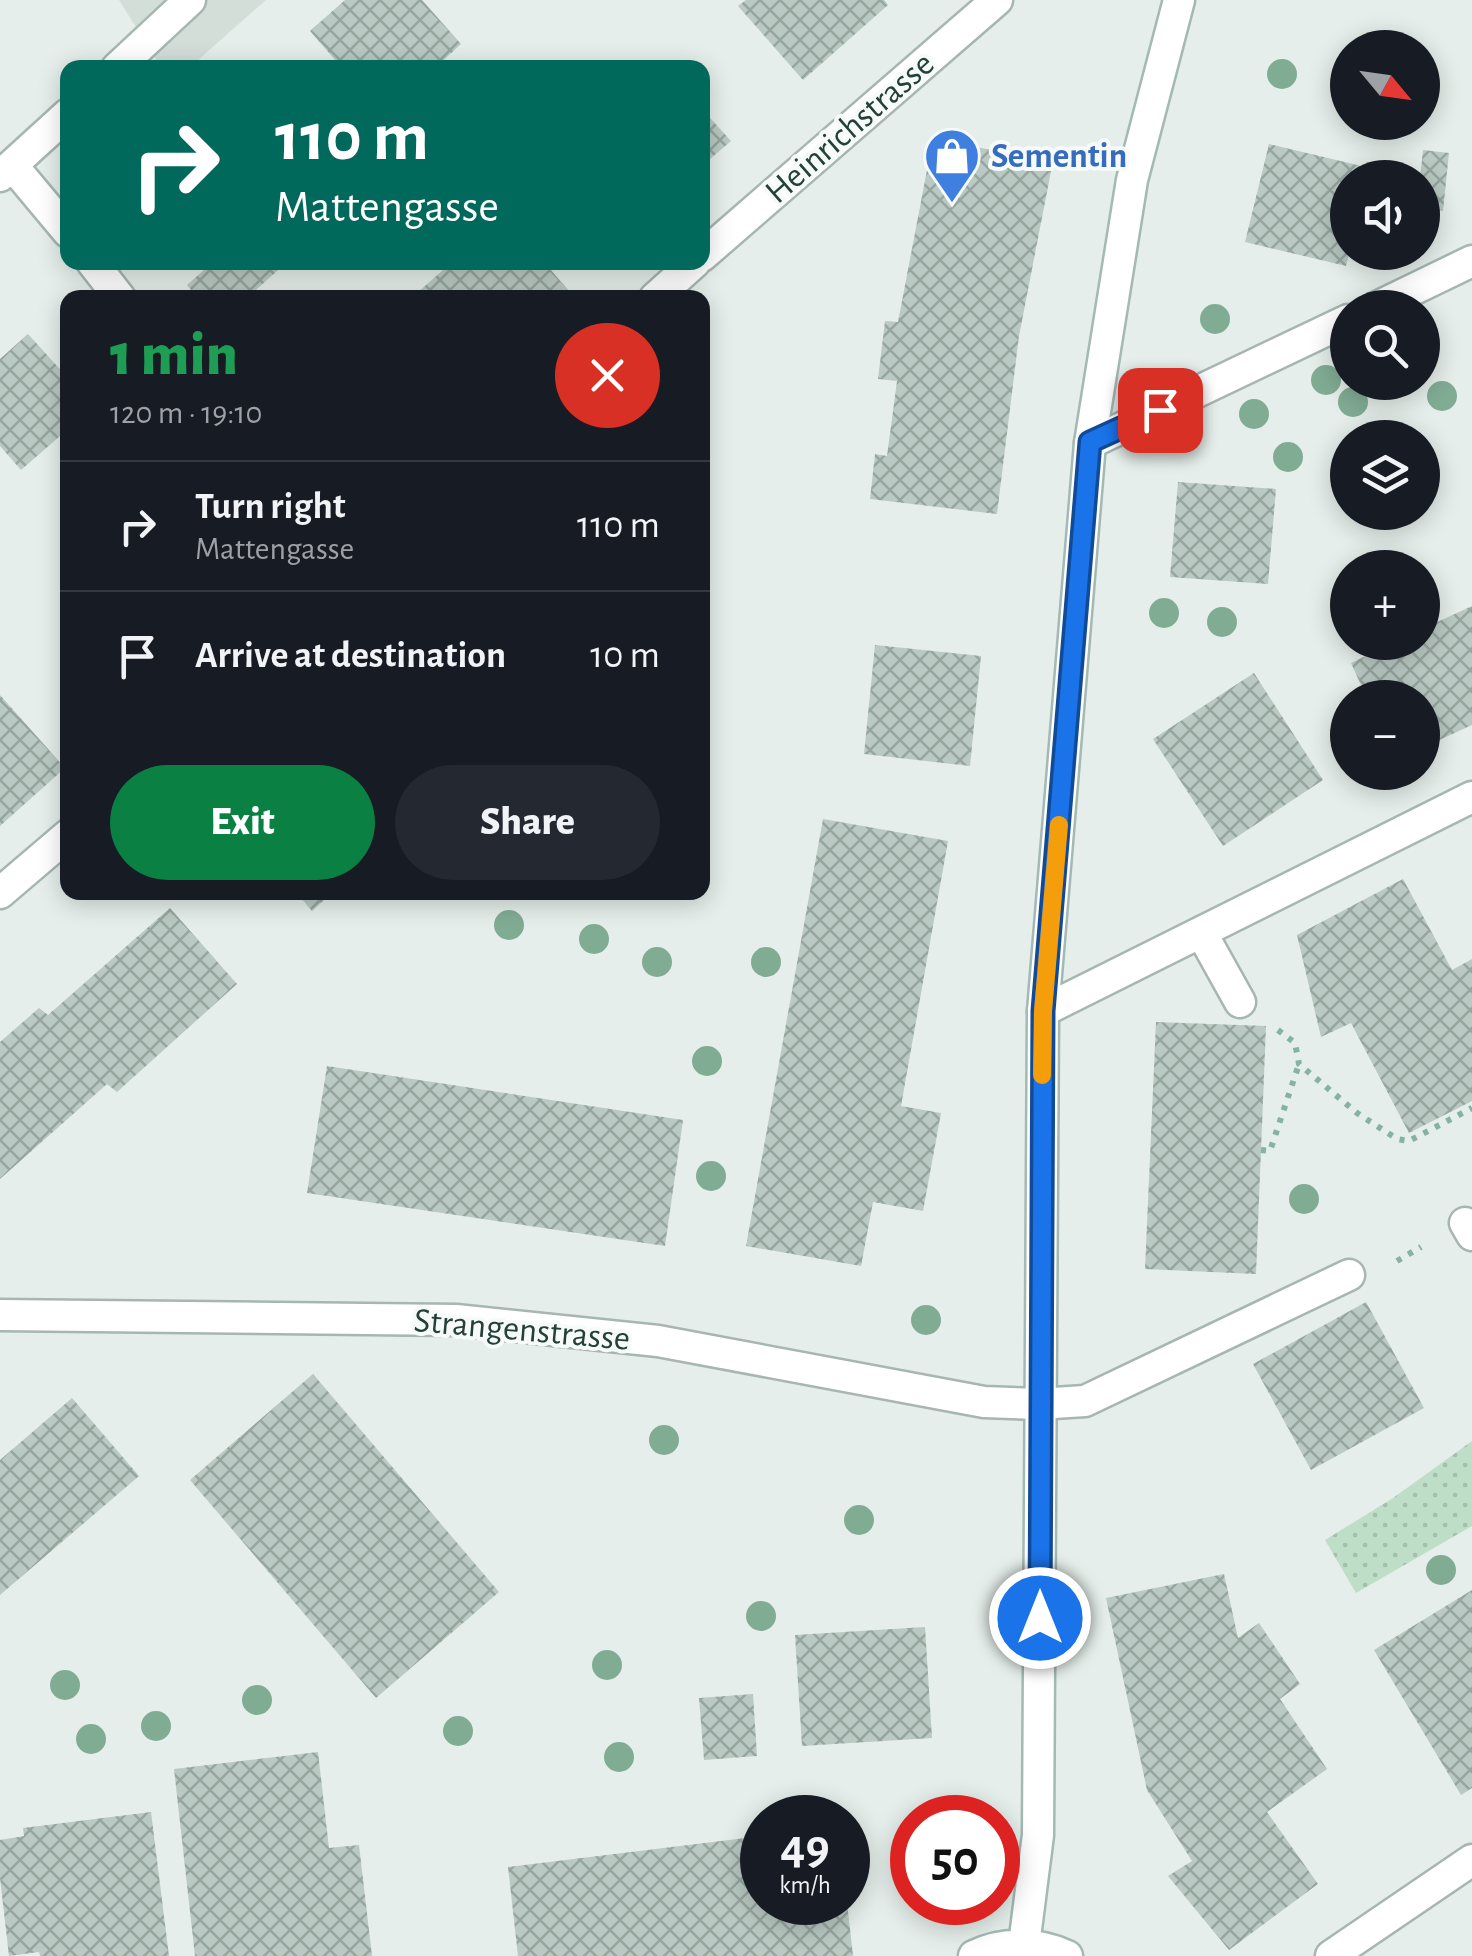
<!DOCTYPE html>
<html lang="en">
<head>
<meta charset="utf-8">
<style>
	body { margin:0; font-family:"Alegreya Sans",sans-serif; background:#242831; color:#f1f3f6; height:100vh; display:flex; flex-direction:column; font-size:38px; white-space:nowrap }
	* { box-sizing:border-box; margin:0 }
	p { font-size:32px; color:#9ea1a6 }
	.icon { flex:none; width:55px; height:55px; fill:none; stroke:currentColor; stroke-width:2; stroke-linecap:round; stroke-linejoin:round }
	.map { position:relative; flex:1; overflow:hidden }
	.drawer { position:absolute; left:60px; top:290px; width:650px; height:610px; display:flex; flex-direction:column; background:#171b24; border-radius:20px; box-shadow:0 5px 25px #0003 }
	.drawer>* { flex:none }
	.banner { position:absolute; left:60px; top:60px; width:650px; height:210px; border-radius:20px; box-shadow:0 5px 25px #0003; background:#00695c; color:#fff; overflow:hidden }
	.needle { width:65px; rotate:119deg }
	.buttons { position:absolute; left:1330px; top:30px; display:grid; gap:20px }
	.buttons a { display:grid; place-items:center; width:110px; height:110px; border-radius:50%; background:#171b24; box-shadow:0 5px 25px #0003; font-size:50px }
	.speed { position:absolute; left:740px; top:1795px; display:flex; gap:20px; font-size:50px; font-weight:700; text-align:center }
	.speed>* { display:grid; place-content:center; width:130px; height:130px; border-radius:50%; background:#171b24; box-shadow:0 5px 25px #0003; line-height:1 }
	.speed small { font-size:25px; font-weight:400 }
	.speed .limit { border:15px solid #d22; background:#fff; color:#111 }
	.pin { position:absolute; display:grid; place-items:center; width:85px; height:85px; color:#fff; margin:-42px; border-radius:20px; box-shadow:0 5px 15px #0006 }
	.me { position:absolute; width:110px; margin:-55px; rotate:0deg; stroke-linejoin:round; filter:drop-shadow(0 0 8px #0008) }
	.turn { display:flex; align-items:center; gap:35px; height:210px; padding:0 50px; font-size:45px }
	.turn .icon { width:130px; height:130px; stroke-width:2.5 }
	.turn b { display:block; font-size:70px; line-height:85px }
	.round { display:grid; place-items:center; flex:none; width:105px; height:105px; border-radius:52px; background:#242831 }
	.summary { display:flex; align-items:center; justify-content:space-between; height:170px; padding:0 50px }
	h1 { font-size:60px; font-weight:800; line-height:75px; color:#1e9e55 }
	.cta { display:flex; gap:20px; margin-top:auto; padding:20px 50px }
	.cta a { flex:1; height:115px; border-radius:60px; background:#0b8043; color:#fff; font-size:40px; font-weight:800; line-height:115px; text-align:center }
	.cta a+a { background:#242831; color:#f1f3f6 }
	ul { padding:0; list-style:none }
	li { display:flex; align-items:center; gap:30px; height:130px; padding:0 50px; border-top:2px solid #363941 }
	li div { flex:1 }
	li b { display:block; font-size:38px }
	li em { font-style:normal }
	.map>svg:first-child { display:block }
	.built { fill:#d3ded9 }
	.grass { fill:url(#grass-dots) }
	.building { fill:url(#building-cross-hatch) }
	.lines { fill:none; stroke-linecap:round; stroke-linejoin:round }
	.service-casing { stroke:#a7b6b1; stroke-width:35 }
	.minor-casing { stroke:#a7b6b1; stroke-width:35 }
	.tertiary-casing { stroke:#a7b6b1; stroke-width:35 }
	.secondary-casing { stroke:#a4b9b3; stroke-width:35 }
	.path { stroke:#86b1a5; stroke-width:6; stroke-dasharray:5 8; stroke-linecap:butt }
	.service { stroke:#fff; stroke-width:30 }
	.minor { stroke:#fff; stroke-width:30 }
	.tertiary { stroke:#fff; stroke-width:30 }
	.secondary { stroke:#fff; stroke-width:30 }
	.tree { fill:#81ac94 }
	.route-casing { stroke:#114b97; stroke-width:25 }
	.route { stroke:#1a73e8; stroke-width:18 }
	.slow { stroke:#f59e0b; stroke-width:18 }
	.labels { text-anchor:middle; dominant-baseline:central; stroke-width:8; stroke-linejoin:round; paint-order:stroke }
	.street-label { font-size:35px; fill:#244039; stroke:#f6faf8 }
	.shop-label { font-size:35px; font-weight:bold; fill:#366cbe; stroke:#f6faf8; text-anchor:start }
</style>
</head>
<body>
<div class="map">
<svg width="1472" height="1956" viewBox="0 0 1472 1956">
	<defs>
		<pattern id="grass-dots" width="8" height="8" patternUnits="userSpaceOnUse" patternTransform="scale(2.5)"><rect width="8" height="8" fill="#bfdec8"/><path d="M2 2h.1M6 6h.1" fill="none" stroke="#a4c0ad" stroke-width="1.8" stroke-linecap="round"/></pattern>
		<pattern id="building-cross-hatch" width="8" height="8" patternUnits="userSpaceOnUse" patternTransform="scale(2.5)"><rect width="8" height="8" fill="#bac9c3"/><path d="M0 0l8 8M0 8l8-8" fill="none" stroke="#97a59f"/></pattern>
	</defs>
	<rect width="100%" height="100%" fill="#e5eeea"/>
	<path class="built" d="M119,0h147l-77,68 -28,-1z"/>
	<path class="grass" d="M1472,1441v85l-116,67 -31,-53 68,-42z"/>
	<path class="building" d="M345,0h77l39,44 -26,24h-93l-32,-37z
		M746,0h138l4,5 -85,75 -65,-74z
		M702,109l29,32 -29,25z
		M954,143l99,18 -34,175 -22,178 -127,-15 5,-45 12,2 10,-75 -19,-2 7,-58 13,1 29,-152 21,4z
		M1269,144l101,24 -2,10h-20l2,74 -4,14 -101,-24z
		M1423,150l26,3 -6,58 -21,-2v-31h-2z
		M213,262h74l-40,36h-49l-11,-13z
		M452,262h92l25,29 -8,7h-140l-4,-5z
		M28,334l40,44v51l-47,41 -21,-24v-87z
		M1178,482l98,7 -8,95 -98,-7z
		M1472,606v119l-50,23v-50h-55l-16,-35 44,-21h27v-13z
		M875,645l106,11 -11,110 -106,-12z
		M1254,673l69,107 -100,66 -70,-107z
		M0,695l65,73 -65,58z
		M823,819l125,22 -47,265 40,7 -18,98 -50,-9 -12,64 -115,-20z
		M1403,879l49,91 20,-11v142l-63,32 -58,-110 -30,14 -24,-102z
		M296,892h37l-21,19z
		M170,908l67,76 -120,108 -10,-8 -107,95v-137l39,-34 9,7z
		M1156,1022l110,4 -10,248 -111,-5z
		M327,1066l356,54 -18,126 -358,-53z
		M1366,1302l58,106 -113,62 -58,-106z
		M313,1374l186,218 -123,106 -186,-218z
		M72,1398l67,78 -139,119v-135z
		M1224,1574l14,64 21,-15 41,61 -20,15 47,70 -60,43 51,72 -89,66 -61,-74 24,-15 -45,-71 -41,-192z
		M1472,1590v198l-11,7 -87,-145z
		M925,1627l7,111 -130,8 -7,-111z
		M753,1694l4,62 -53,4 -5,-62z
		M318,1752l11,96 30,-3 13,111h-177l-21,-187z
		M151,1812l18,144h-129l-1,-4 -30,4 -9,-78v-38l24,-4 -1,-8z
		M762,1836v66h85l6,54h-335l-10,-89z"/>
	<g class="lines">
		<g class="service-casing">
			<path id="service" d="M1201,932l39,70
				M1043,1011l429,-214
				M1465,1223l7,12
				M1038,1404l47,-3 264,-126"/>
		</g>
		<g class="minor-casing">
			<path id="minor" d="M117,68l73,-68
				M12,165l56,67
				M0,176l68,-62
				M702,256l295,-256
				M92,262l28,36
				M655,298l40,-36
				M1375,308l97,-47
				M1090,443l258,-123
				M0,893l68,-58
				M0,1315l456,5 202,21 326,61 54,2"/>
		</g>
		<g class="tertiary-casing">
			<path id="tertiary" d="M1331,1956l141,-96"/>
		</g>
		<g class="secondary-casing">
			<path id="secondary" d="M1024,1945l14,-110 5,-824 47,-568 42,-263 47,-180
				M974,1956c28,-14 64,-14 93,0"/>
		</g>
		<path class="path" d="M1278,1030l17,13 4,21 58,49 40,26 12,2 63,-33
			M1261,1150l9,1 29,-87
			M1397,1261l24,-14"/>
		<use href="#service" class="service"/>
		<use href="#minor" class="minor"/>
		<use href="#tertiary" class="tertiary"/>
		<use href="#secondary" class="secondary"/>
	</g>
	<g class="tree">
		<circle cx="1282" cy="74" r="15"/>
		<circle cx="1215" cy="319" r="15"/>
		<circle cx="1326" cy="380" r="15"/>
		<circle cx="1442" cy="396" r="15"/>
		<circle cx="1353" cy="402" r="15"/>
		<circle cx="1254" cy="414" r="15"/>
		<circle cx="1288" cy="457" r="15"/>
		<circle cx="1164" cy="613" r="15"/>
		<circle cx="1222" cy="622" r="15"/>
		<circle cx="509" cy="925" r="15"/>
		<circle cx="594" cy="939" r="15"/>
		<circle cx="657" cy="962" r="15"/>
		<circle cx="766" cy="962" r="15"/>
		<circle cx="707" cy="1061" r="15"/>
		<circle cx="711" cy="1176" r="15"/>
		<circle cx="1304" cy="1199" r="15"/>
		<circle cx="926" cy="1320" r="15"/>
		<circle cx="664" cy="1440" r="15"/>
		<circle cx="859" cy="1520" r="15"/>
		<circle cx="1441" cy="1570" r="15"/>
		<circle cx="761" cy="1616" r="15"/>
		<circle cx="607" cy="1665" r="15"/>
		<circle cx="65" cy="1685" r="15"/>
		<circle cx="257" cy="1700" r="15"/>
		<circle cx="156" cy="1726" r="15"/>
		<circle cx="458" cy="1731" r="15"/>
		<circle cx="91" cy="1739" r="15"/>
		<circle cx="619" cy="1757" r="15"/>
	</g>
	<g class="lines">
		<g class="route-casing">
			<path id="route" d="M1040,1618l3,-607 47,-569 70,-32"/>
		</g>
		<use href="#route" class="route"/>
		<path class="slow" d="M1042,1075l1,-64 16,-186"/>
	</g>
	<defs>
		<g id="shop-pin" transform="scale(2.875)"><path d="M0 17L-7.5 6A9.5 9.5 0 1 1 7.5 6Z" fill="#3f7fe0" stroke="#f6faf8"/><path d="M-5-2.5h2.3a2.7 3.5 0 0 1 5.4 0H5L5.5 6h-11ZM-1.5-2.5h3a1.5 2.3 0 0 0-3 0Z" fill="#fff"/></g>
	</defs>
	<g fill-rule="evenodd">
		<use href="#shop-pin" x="952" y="156"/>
	</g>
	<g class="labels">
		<g class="street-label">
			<text transform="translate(850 128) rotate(-41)">Heinrichstrasse</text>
			<text transform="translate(522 1330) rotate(5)">Strangenstrasse</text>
		</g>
		<g class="shop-label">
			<text x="991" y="156">Sementin</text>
		</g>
	</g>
</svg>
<div class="buttons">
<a><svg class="needle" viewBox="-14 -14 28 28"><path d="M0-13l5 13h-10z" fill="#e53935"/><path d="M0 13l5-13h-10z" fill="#9ea1a6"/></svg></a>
<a><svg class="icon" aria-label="sound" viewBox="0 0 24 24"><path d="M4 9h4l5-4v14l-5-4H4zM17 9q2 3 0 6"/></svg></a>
<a><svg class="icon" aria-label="search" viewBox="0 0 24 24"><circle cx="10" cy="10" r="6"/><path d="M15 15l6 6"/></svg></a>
<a><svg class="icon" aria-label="layers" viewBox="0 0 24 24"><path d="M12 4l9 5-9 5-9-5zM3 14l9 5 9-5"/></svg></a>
<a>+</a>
<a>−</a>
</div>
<div class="speed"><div>49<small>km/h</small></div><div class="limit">50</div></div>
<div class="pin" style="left:1160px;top:410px;background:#d93025"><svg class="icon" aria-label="arrive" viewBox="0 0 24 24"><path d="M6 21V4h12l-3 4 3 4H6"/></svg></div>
<svg class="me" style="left:1040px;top:1618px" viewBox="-20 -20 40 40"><circle r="17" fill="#1a73e8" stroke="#fff" stroke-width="3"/><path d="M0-11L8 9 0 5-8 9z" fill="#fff"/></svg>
<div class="banner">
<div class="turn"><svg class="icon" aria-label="right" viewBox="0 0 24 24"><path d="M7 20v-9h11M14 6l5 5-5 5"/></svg><div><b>110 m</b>Mattengasse</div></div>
</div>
<section class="drawer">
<div class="summary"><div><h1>1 min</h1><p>120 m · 19:10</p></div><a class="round" style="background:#d93025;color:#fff"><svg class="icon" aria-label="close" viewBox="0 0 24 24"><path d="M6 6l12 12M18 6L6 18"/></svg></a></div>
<ul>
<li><svg class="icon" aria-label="right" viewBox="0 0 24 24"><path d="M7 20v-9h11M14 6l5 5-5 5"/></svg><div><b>Turn right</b><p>Mattengasse</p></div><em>110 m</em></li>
<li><svg class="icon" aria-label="arrive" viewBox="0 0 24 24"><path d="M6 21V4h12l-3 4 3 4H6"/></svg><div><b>Arrive at destination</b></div><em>10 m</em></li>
</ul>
<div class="cta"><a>Exit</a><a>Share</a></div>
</section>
</div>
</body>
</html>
